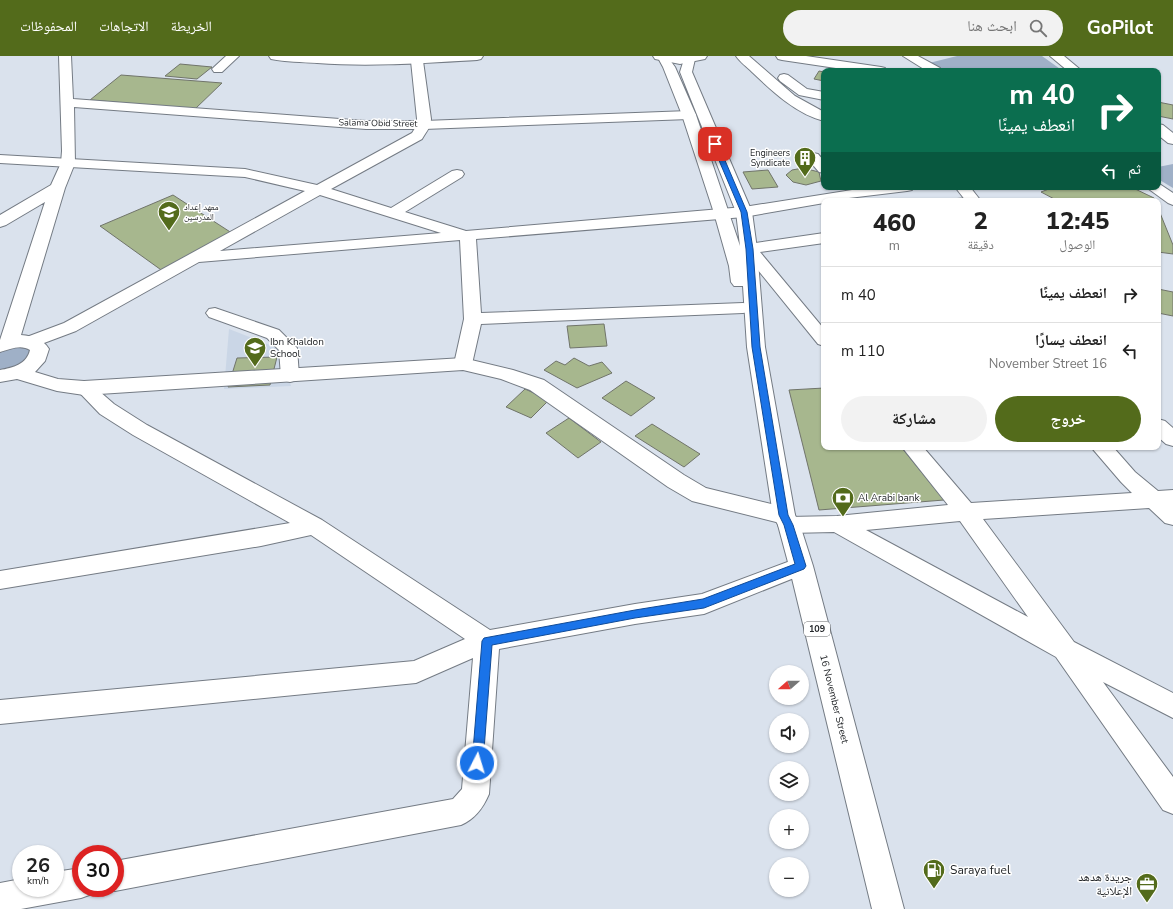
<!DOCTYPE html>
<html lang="ar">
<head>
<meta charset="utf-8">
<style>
	body { margin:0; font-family:"Nunito Sans","Noto Naskh Arabic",sans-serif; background:#f2f2f2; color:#222; direction:rtl; height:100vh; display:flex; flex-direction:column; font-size:15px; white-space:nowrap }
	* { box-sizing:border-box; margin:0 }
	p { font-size:13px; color:#767676 }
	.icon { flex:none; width:22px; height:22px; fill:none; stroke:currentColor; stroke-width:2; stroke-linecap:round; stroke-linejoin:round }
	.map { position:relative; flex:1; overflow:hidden; direction:ltr }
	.drawer { position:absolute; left:821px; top:142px; width:340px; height:252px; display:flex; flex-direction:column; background:#fff; border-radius:8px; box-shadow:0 1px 3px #0004; direction:rtl }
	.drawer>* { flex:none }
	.guide { position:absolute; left:821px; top:12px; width:340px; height:122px; border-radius:8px; box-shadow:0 1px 3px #0004; direction:rtl; background:#0b6e4f; color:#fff; overflow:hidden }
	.needle { width:26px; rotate:249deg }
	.tools { position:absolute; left:769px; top:609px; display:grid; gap:8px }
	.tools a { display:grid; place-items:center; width:40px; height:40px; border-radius:50%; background:#fff; box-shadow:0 1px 3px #0004; font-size:20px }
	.speed { position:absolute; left:12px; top:789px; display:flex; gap:8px; font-size:20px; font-weight:700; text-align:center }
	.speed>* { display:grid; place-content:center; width:52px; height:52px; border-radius:50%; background:#fff; box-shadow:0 1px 3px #0004; line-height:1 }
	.speed small { font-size:10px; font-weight:400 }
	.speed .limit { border:6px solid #d22; background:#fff; color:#111 }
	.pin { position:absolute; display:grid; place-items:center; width:34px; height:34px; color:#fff; margin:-17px; border-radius:8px; box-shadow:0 2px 6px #0006 }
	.me { position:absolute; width:44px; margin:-22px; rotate:5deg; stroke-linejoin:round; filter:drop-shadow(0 0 3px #0008) }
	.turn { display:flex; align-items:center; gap:14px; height:84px; padding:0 20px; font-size:18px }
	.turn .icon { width:52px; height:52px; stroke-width:2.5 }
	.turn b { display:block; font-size:28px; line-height:34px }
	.then { display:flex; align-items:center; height:38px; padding:0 20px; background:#0003; gap:8px; font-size:15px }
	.eta { display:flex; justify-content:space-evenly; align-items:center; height:68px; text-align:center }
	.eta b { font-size:24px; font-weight:800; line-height:28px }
	.cta { display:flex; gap:8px; margin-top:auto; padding:8px 20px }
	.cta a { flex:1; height:46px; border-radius:24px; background:#536b1b; color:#fff; font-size:16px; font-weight:800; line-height:46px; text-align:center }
	.cta a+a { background:#f2f2f2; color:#222 }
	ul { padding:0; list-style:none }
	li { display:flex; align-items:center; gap:12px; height:56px; padding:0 20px; border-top:1px solid #e0e0e0 }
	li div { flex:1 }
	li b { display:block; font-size:15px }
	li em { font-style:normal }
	header { display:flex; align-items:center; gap:24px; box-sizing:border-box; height:56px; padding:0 20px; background:#536b1b; color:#fff }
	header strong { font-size:19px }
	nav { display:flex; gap:22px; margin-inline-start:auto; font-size:14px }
	.search { width:280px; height:36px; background:#f2f2f2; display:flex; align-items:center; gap:10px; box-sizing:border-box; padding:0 14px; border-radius:22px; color:#767676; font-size:15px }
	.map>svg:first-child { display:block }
	.built { fill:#cad6e6 }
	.green { fill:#9fb0c7 }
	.building { fill:#a7b78e; stroke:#70746a }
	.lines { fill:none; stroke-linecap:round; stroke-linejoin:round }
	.street-casing { stroke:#747b84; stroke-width:2 }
	.secondary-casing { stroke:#747b84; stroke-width:2 }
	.primary-casing { stroke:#747b84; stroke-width:2 }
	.street { fill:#fff; fill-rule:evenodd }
	.secondary { fill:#fff; fill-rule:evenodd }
	.primary { fill:#fff; fill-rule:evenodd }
	.route { fill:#1a73e8; stroke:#114b97 }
	.labels { text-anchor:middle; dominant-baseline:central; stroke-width:3; stroke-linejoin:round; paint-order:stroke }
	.far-street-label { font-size:9px; fill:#222528; stroke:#fff }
	.far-poi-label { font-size:9px; fill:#222528; stroke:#fff; text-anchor:end }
	.shield { fill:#fff; stroke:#646668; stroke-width:1 }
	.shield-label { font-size:9px; font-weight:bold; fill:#222528 }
	.poi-label { font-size:10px; fill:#222528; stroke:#fff; text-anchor:start }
	.street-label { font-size:10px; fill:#222528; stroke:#fff }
	.near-poi-label { font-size:12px; fill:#222528; stroke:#fff; text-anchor:start }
</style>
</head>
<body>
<header>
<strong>GoPilot</strong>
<div class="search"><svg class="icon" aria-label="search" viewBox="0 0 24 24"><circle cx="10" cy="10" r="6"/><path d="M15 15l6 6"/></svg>ابحث هنا</div>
<nav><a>الخريطة</a><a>الاتجاهات</a><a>المحفوظات</a></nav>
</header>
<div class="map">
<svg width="1173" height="853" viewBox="0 0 1173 853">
	<rect width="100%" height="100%" fill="#dae2ed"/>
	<path class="built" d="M229,273l51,20 11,37 -67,3z"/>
	<path class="green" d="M957,0h85l21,15h-120l-14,-8z
		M1173,108v24l-15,-9v-12z
		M19,290l10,2 2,6c-6,10 -19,17 -31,15v-17z"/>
	<path class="building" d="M180,8l32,3 -15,12 -32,-3z
		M819,15l5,1v9l-10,-2z
		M121,19l101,8 -27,26 -105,-9z
		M1158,46l15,3v14l-15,-3z
		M803,112l16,4 2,9 -15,4 -13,-3 -7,-7 6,-5z
		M768,114l10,17 -26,2 -9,-17z
		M1054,131h77l23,11 1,3h-97l-17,-9z
		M173,139l65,42 -74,35 -64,-46z
		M964,142l3,3 -31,-1z
		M1158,152l15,37v9l-15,-2z
		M1158,233l15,3v24l-15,-3z
		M604,268l3,22 -37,2 -3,-22z
		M277,301l-7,28 -42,2 9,-29z
		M574,302l15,8 13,-4 10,11 -35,15 -33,-18 12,-9 9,4z
		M626,325l29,17 -24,18 -29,-18z
		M824,332v59h77l43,53 -125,10 -30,-120z
		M525,333l24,11 -18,18 -25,-11z
		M569,362l32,24 -23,16 -32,-25z
		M652,368l48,30 -16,13 -49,-31z"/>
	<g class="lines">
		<g class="street-casing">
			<path id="street" d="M226,0h13l-17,16h-8l-2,-3z
				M736,0h13l46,40 29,16v9c-28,-7 -52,-30 -72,-49 -5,-5 -12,-10 -16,-16z
				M903,0h15l22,12 2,3h-15z
				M417,1l4,2 2,2 8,58c0,8 -5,13 -9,20l-91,50 60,19 61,-37 5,-1 5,1 2,3 -2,3 -57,35 61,19 278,-24 127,-20h43l-2,3 -5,1 -83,10v2l-80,14 -268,22 5,74 262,-10 6,1 3,4 -3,4 -6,1 -262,11 -9,40 -2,4 -7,2 -7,-2 -2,-4 10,-45 -4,-79 -261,22 -123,69 -40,15 -6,2 -6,-2 -3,-4 3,-4 40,-15 241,-132 -60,-14 -245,-14v-8l245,14 72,16 95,-52 5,-8v-6l-6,-58 2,-2zM320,139l121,38 -221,18z
				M784,18l4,1 19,14 17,3v8l-25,-5 -19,-14 -2,-3 2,-3z
				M813,97l5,1 6,7v12l-5,-1 -13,-15 2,-3z
				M955,131h15l11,14h-15z
				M824,177v10l-64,9 64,77v17l-6,-2 -77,-95 2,-3 6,-2z
				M215,252l64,22 18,18 2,28 -2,4 -7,2 -7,-2 -2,-4 -2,-26 -12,-12 -58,-21 -3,-4 3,-4z
				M84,326l7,2 23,20 33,21 175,95 168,110 145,-26 67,-10 99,-37 8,3 3,6 -3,6 -105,42 -69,10 -136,25 -10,145c-6,14 -14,25 -28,31l-346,66 -7,-3h7v-27l338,-62 9,-10 11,-131 -57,25 -416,41v-24l414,-39 51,-22 -154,-104 -50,11 -261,43v-18l290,-48 -157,-88 -33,-21 -25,-26 2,-4z
				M1158,363l7,2 8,7v18l-7,-2 -8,-7z
				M902,391h21l48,56 161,-10 -11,-11 -30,-35h22l22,25 23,19 15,-1v35l-8,-2 -16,-15 -166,11 91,123 99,51v25l-70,-36 70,95v37l-10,-4 -107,-153 -222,-125 -45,1 -8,-2 -3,-6 3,-6 8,-2 48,-1 111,-11zM960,465l68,96 -162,-87z
				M81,812v20h13l-2,6 -11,4 -60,11h-21v-26l21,-4v9h34v-16z"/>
		</g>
		<g class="secondary-casing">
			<path id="secondary" d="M59,0h12l2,43 293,22h58l265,-10 5,1 2,3 -2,3 -5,1 -265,10h-58l-292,-22 1,56 -10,25 -44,147c12,1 22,4 28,14l-4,12 -10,11 23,7 26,2 379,-23 50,12 31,10 140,95 22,13 86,21 3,6 -3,6 -8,3 -92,-23 -24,-14 -138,-97 -29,-11 -38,-9 -379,25 -27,-4 -40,-12 -17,3v-12c13,-2 27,-6 30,-20 -9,-6 -20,-1 -30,2v-12l45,-138 -39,23 -6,2v-12l51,-30 10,-22 1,-12z
				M269,0h214l-2,3 -4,1c-53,3 -107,7 -160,3 -15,-1 -32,-1 -46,-4z
				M653,0h54l-2,3 -25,5 -25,-5z
				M776,0h30l75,11 4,1 2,3h-31l-74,-11 -4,-1z
				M1050,0h14l18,15h-14z
				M1158,68l5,1 10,8v11l-5,-1 -10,-8z
				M1158,127l15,10v12l-5,-2 -22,-16h12z"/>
		</g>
		<g class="primary-casing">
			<path id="primary" d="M657,0h10l8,11 21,48 44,131 -4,-34 -56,-140 5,-16h7l3,3 -3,13 60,140 5,37 8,98 30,168 5,10 13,41 91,343h-32l-83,-343 -11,-41 -5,-10 -26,-168 -4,-61h-9l-3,-4 -2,-16 -15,-53 -32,-98 -19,-48z"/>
		</g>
		<use href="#street" class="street"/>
		<use href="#secondary" class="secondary"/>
		<use href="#primary" class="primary"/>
	</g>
	<path class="route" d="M713,87l5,1 29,68 6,37 7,98 28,168 5,10 13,41 -2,3 -100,39 -69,10 -143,27 -9,118 -1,4 -5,2 -4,-2 -1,-4 10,-122 2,-3 151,-28 68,-11 92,-35 -11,-39 -5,-10 -27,-168 -6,-98 -5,-37 -29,-68z"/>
	<defs>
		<g id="building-pin" transform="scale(1.15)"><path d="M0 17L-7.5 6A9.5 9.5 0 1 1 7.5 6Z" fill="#536b1b" stroke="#fff"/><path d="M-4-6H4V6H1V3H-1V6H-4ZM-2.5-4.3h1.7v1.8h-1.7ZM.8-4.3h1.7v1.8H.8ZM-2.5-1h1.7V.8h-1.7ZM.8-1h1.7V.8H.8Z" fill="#fff"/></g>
		<g id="university-pin" transform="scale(1.15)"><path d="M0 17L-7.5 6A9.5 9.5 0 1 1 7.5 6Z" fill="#536b1b" stroke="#fff"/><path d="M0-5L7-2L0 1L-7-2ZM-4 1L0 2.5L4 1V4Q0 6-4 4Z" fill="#fff"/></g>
		<g id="school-pin" transform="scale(1.15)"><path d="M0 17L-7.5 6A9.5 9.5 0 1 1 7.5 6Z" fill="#536b1b" stroke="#fff"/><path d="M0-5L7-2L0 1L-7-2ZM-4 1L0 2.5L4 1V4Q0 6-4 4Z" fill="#fff"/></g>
		<g id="bank-pin" transform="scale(1.15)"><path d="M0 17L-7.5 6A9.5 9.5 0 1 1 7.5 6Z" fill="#536b1b" stroke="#fff"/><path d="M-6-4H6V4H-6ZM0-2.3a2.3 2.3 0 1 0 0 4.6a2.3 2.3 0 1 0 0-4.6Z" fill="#fff"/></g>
		<g id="fuel-pin" transform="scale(1.15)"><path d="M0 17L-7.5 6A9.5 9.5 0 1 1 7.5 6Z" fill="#536b1b" stroke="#fff"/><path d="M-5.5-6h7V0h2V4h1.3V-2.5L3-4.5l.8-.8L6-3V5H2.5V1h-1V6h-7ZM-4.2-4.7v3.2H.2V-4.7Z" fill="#fff"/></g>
		<g id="office-pin" transform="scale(1.15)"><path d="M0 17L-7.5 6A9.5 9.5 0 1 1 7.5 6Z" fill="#536b1b" stroke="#fff"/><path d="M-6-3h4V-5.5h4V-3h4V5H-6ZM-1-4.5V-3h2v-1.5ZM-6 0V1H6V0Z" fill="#fff"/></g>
	</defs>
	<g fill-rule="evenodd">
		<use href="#building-pin" x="805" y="102"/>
		<use href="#university-pin" x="169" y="156"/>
		<use href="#school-pin" x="255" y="292"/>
		<use href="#bank-pin" x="843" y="442"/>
		<use href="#fuel-pin" x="934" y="814"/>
		<use href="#office-pin" x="1147" y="828"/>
	</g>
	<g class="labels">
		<g class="far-street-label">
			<text transform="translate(378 67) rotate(1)">Salama Obid Street</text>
		</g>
		<g class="far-poi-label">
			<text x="790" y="97">Engineers<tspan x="790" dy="10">Syndicate</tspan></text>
			<text x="184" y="151" text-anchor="start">معهد إعداد<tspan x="184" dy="10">المدرسين</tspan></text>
		</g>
		<rect class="shield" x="804" y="566" width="26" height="14" rx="3"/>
		<g class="shield-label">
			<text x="817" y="573">109</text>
		</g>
		<g class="poi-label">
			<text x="270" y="286">Ibn Khaldon<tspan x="270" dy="12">School</tspan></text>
			<text x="858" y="442">Al Arabi bank</text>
		</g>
		<g class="street-label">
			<text transform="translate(834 643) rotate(76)">16 November Street</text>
		</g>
		<g class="near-poi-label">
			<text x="950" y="814">Saraya fuel</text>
			<text x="1132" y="821" text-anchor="end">جريدة هدهد<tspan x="1132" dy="14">الإعلانية</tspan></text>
		</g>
	</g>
</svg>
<div class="tools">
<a><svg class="needle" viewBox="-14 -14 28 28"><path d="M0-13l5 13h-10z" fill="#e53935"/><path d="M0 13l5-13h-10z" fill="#767676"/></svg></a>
<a><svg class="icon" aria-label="sound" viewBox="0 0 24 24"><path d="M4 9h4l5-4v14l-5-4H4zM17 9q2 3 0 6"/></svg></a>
<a><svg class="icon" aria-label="layers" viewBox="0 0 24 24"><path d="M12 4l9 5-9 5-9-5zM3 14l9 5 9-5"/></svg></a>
<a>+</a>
<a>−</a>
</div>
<div class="speed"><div>26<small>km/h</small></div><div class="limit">30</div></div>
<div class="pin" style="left:715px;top:88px;background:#d93025"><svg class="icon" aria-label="arrive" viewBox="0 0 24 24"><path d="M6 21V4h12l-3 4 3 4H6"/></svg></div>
<svg class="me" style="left:477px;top:707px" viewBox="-20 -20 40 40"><circle r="17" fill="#1a73e8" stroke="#fff" stroke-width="3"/><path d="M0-11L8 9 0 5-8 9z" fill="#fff"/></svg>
<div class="guide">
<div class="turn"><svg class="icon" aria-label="right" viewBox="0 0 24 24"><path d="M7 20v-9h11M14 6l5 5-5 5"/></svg><div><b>40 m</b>انعطف يمينًا</div></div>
<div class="then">ثم<svg class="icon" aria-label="left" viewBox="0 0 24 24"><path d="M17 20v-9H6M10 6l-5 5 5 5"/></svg></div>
</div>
<section class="drawer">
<div class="eta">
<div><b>12:45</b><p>الوصول</p></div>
<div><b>2</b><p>دقيقة</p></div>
<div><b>460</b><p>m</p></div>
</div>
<ul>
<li><svg class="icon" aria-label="right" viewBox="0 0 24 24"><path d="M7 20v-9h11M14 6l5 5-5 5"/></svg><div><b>انعطف يمينًا</b></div><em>40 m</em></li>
<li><svg class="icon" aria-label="left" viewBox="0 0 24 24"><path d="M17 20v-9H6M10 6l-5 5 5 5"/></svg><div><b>انعطف يسارًا</b><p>16 November Street</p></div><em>110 m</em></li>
</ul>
<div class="cta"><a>خروج</a><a>مشاركة</a></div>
</section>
</div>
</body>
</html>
